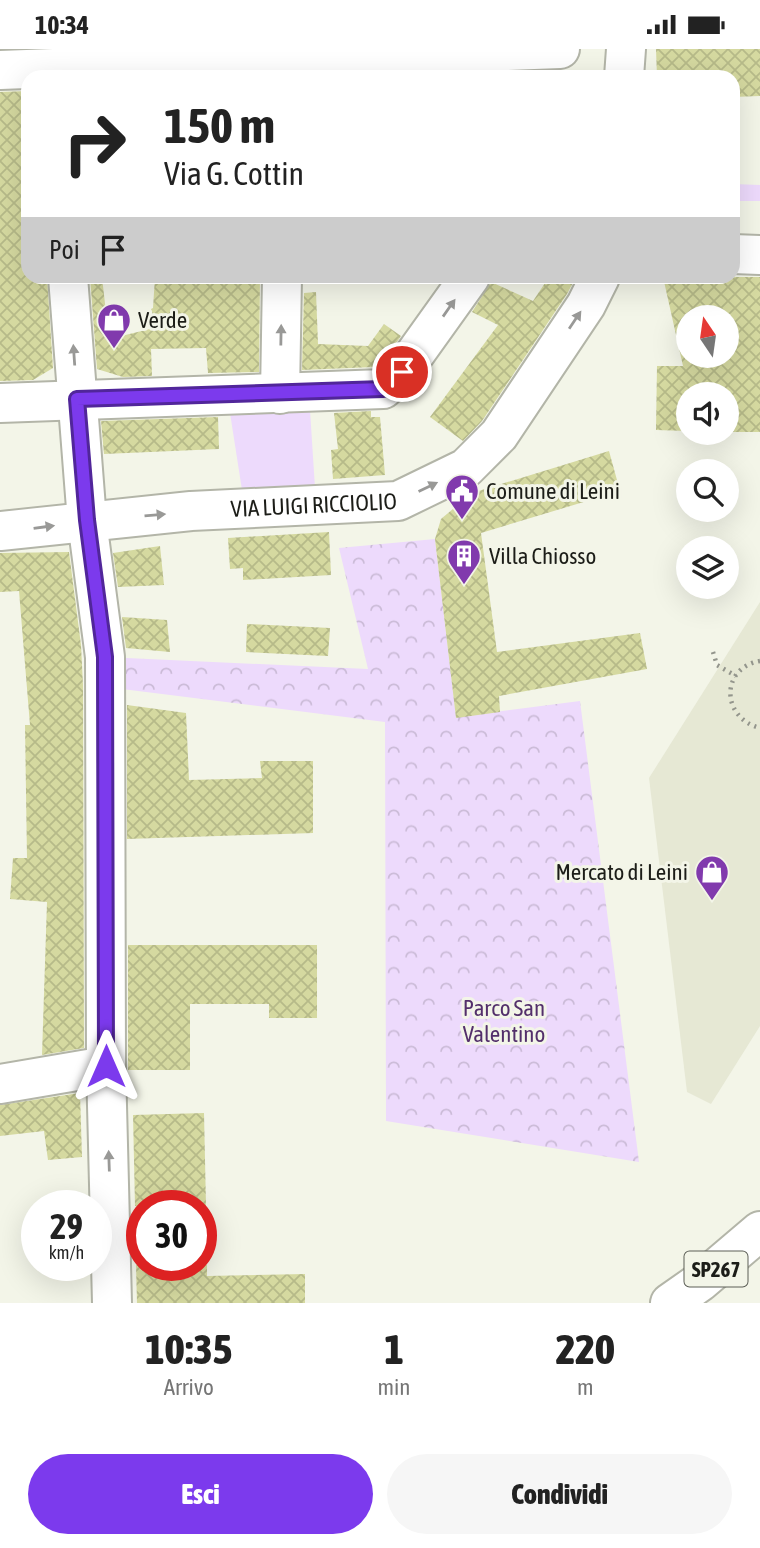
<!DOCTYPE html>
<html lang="it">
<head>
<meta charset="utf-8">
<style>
	body { margin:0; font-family:"Asap Condensed",sans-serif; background:#f6f6f6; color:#222; height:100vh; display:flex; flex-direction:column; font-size:26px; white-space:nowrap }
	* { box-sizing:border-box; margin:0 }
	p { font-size:23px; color:#767676 }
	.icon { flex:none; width:38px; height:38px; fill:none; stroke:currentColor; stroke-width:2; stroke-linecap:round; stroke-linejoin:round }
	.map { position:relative; height:1254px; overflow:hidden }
	.panel { display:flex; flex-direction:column; background:#fff; flex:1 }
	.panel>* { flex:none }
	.guide { position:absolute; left:21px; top:21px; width:719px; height:214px; border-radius:21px; box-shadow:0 7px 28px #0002; background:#fff; color:#222; overflow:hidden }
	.needle { width:46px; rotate:347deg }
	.fabs { position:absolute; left:676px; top:256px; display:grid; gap:14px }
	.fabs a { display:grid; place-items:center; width:63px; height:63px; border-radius:50%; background:#fff; box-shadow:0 7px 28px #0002; font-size:35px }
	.speed { position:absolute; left:21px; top:1141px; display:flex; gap:14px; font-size:35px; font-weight:700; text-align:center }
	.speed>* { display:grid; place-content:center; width:91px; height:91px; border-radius:50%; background:#fff; box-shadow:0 7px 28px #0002; line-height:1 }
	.speed small { font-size:18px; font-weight:400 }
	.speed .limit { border:10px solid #d22; background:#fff; color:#111 }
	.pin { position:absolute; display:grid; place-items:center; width:60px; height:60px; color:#fff; margin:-30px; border:4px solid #fff; border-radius:50%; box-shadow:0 2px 7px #0007 }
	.me { position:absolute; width:77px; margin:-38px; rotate:0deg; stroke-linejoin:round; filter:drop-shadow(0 0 5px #0008) }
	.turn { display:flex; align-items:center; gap:24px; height:147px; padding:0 28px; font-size:32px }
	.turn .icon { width:91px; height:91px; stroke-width:2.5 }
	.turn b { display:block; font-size:49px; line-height:60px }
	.then { display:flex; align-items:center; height:66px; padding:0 28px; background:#0003; gap:14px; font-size:26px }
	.eta { display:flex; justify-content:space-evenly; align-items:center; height:119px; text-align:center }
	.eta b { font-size:42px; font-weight:800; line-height:49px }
	.action { display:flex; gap:14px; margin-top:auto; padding:14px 28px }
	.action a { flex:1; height:80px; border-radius:42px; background:#7c3aed; color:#fff; font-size:28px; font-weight:800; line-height:80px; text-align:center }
	.action a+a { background:#f6f6f6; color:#222 }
	.status { display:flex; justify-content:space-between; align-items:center; height:49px; padding:0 35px; background:#fff; direction:ltr }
	.status svg { height:19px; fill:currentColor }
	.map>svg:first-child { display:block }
	.built { fill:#e6e8d4 }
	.green { fill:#eddafc }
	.park { fill:url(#park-crowns) }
	.building { fill:url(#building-cross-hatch); fill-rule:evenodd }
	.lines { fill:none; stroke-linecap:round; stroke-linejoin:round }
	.minor-casing { stroke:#b3b5a8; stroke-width:42 }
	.major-casing { stroke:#b3b5a8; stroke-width:42 }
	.path { stroke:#93958c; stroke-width:4.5; stroke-dasharray:2 5; stroke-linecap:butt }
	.minor { stroke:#fff; stroke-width:38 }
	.major { stroke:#fff; stroke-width:38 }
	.oneway { fill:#999997 }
	.route-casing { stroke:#51269a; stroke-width:18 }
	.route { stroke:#7c3aed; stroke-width:12 }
	.labels { text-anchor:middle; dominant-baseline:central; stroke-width:6; stroke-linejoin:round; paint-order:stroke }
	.shield { fill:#f3f5e8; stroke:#5c5e56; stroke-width:2 }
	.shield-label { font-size:21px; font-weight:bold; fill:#1c1d18 }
	.poi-label { font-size:23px; fill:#1c1d18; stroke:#f3f5e8; text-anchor:start }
	.street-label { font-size:23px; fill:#1c1d18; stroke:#f3f5e8 }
	.park-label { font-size:23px; fill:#532f6b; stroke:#f3f5e8 }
</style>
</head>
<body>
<div class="status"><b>10:34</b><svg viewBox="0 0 49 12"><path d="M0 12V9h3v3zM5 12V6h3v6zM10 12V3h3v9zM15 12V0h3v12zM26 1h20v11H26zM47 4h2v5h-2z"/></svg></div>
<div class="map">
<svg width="760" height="1254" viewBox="0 0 760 1254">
	<defs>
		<pattern id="park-crowns" width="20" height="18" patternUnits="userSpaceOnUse" patternTransform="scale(1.75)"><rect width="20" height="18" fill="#eddafc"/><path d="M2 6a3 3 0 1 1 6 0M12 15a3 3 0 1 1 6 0" fill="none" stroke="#cbbbd7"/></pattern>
		<pattern id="building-cross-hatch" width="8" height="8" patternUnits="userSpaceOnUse" patternTransform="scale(1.75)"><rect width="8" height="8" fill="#d5d9a0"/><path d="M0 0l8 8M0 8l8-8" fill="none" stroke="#b6ba89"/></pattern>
	</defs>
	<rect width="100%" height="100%" fill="#f3f5e8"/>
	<path class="built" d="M760,553v424l-49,78 -24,-12 -38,-314z"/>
	<path class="green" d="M733,135l27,1v16h-27z
		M310,361l5,78 -73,2 -12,-77z"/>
	<path class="park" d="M435,490l21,178 124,-16 59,461 -253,-41 -1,-399 -279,-35 -1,-30 263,12 -29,-121z"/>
	<path class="building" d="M656,0h104v47l-27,1v-20h-76z
		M28,42v186h19l6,91 -20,12 -33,1v-289z
		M90,228h12l7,62 45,-11 -3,-19 2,-1 2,-31h105l-1,95 -51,1 -2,-25 -55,1 1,27 -29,1 -26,-8z
		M549,228h27l-9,17 -85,127 -19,20 -33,-24 68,-92 -26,-13 19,-30 42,19z
		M663,228h97v155h-34v-38h-38v37l-32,-1 1,-64h26zM688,268h38v38h-38z
		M316,243l2,52 50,2 16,-22 17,12 -15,21 -12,10 -72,3 2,-77z
		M371,362v6h9l5,58 -52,4 -2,-29 7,-1 -4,-36z
		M218,368l1,32 -115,5 -3,-33z
		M609,402l11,40 -139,42 16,119 143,-19 7,36 -148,27 1,16 -44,6 -21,-179 6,-20 31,-26z
		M329,483l2,43 -88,5v-12l-13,1 -2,-31z
		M160,497l4,39 -46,2 -5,-34z
		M69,503l12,93 2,40 1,363 -42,7 5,-153 -37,-3 3,-41h14l-2,-133h5l-11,-134 -19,1v-39z
		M122,568l45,3 3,32 -44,-4z
		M247,575l83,4 -2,28 -82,-4z
		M127,656l59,8 3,67 73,-2 -2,-17h53v72l-186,6z
		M128,896h189v73h-48v-14h-79v66h-62z
		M80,1044l2,64 -34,3 -4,-29 -44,5v-31z
		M204,1064l2,93h-71l-2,-91z
		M136,1216h71v11l98,-2v29h-168z"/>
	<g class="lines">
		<g class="minor-casing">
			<g id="minor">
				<path d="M0,21l560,-21"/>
				<path d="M624,28l2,-28"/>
				<path d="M733,205l27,1"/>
				<path d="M68,228l19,244 18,136 1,409 6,237"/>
				<path d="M280,345l2,-117"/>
				<path d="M0,354l383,-14 19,-17 68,-95"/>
				<path id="s1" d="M0,482l191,-20 207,-10 68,-33 33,-33 87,-130 14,-28"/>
				<path d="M0,1035l106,-18"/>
			</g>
		</g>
		<g class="major-casing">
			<path id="major" d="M670,1254l30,-21 60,-51"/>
		</g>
		<path class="path" d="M713,603l4,13 19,11
			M760,612c-40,7 -39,57 0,67"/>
		<use href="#minor" class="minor"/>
		<use href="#major" class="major"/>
	</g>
	<defs><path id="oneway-solid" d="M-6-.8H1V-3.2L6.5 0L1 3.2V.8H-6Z" transform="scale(1.75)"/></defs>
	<g class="oneway">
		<use href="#oneway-solid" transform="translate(449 259) rotate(-55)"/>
		<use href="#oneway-solid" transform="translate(575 271) rotate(-56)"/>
		<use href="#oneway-solid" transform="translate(281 286) rotate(-89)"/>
		<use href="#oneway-solid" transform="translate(74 306) rotate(-94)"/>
		<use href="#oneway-solid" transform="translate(428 438) rotate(-26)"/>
		<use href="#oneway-solid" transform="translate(155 466) rotate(-5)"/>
		<use href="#oneway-solid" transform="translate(44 478) rotate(-8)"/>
		<use href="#oneway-solid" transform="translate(109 1112) rotate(-92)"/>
	</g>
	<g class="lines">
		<g class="route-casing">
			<path id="route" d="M106,1017l-1,-409 -18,-137 -10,-121 306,-10 19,-17"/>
		</g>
		<use href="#route" class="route"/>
	</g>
	<defs>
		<g id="shop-pin" transform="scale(1.75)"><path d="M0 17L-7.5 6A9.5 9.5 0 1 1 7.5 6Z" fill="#813aad" stroke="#f3f5e8"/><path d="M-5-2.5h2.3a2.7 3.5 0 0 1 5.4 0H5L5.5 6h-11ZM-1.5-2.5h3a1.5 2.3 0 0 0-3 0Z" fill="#fff"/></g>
		<g id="civic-pin" transform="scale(1.75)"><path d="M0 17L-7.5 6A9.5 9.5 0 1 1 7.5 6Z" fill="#813aad" stroke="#f3f5e8"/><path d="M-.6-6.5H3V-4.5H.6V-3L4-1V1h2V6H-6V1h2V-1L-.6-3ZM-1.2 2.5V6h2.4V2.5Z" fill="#fff"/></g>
		<g id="building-pin" transform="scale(1.75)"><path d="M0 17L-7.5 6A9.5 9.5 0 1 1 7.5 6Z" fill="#813aad" stroke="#f3f5e8"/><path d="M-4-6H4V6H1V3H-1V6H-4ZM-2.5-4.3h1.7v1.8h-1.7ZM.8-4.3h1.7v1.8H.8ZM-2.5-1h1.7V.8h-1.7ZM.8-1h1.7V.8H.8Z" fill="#fff"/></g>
	</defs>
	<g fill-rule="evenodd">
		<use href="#shop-pin" x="114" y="271"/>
		<use href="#civic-pin" x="462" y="442"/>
		<use href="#building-pin" x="464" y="507"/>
		<use href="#shop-pin" x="712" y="823"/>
	</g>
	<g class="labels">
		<rect class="shield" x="684.5" y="1202.5" width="63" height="35" rx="5"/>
		<g class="shield-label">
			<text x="716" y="1220">SP267</text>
		</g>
		<g class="poi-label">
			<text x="138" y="271">Verde</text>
			<text x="486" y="442">Comune di Leini</text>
			<text x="489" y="507">Villa Chiosso</text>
			<text x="688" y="823" text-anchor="end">Mercato di Leini</text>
		</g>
		<g class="street-label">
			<text stroke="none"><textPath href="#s1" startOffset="315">VIA LUIGI RICCIOLIO</textPath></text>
		</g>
		<g class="park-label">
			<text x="504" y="959">Parco San<tspan x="504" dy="26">Valentino</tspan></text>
		</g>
	</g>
</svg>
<div class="fabs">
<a><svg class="needle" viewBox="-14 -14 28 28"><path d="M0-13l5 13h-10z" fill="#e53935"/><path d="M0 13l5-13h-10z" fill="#767676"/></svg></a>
<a><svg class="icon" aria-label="sound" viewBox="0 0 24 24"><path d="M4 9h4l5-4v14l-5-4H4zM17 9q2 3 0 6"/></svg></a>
<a><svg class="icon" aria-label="search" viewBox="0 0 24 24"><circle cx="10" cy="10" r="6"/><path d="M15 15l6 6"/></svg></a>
<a><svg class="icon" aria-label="layers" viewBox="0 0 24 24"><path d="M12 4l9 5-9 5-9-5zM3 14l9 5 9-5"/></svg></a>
</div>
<div class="speed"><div>29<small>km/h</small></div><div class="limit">30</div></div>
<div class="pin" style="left:402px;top:323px;background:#d93025"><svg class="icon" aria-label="arrive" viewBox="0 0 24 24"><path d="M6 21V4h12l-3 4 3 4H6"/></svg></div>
<svg class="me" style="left:106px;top:1017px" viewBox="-20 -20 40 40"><path d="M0-17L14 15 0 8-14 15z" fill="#7c3aed" stroke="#fff" stroke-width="4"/></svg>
<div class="guide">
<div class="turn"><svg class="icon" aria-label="right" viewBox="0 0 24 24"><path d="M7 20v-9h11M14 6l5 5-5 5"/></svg><div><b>150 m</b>Via G. Cottin</div></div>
<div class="then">Poi<svg class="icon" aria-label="arrive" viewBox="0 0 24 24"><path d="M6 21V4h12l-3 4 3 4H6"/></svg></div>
</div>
</div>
<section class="panel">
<div class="eta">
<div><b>10:35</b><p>Arrivo</p></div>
<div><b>1</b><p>min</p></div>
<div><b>220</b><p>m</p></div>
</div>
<div class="action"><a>Esci</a><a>Condividi</a></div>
</section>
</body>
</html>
